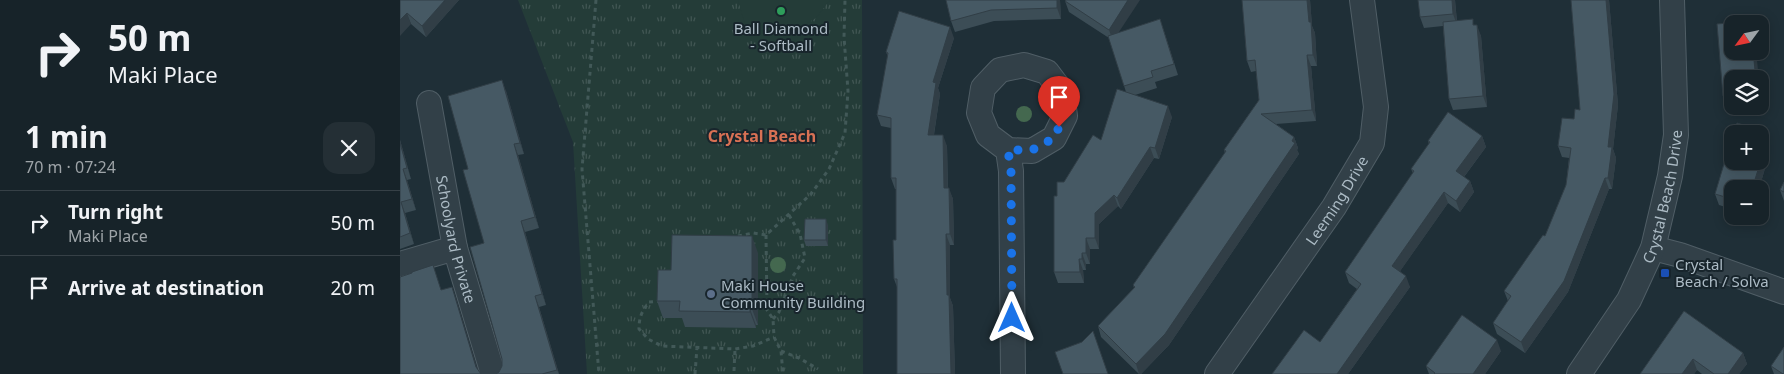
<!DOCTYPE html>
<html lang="en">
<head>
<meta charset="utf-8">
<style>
	body { margin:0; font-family:"Noto Sans",sans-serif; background:#242f35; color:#f1f3f6; height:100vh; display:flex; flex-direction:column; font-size:19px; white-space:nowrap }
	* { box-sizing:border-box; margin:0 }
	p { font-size:16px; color:#9ea4a8 }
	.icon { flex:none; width:28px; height:28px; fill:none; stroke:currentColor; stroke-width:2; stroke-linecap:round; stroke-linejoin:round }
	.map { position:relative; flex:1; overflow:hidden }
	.drawer { display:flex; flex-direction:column; background:#172329; width:400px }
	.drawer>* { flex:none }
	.top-card { background:#172329; color:#f1f3f6; overflow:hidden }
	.needle { width:32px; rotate:237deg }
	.fabs { position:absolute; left:1324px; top:15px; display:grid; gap:10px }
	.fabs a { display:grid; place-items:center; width:45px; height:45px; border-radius:10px; background:#172329; box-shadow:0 2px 12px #0003,0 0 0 1px #364046; font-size:25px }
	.pin { position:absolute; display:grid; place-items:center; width:42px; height:42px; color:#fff; margin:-51px -21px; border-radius:50% 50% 50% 0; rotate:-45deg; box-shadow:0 0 5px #0007 }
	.pin .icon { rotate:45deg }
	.me { position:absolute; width:55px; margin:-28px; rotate:0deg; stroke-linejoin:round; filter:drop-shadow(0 0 4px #0008) }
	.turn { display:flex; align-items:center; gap:18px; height:105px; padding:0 25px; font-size:22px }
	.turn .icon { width:65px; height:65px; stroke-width:2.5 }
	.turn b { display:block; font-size:35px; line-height:42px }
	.round { display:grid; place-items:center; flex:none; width:52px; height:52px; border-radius:15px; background:#242f35 }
	.overview { display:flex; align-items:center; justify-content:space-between; height:85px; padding:0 25px }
	h1 { font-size:30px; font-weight:700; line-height:38px }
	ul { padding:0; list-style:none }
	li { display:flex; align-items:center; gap:15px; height:65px; padding:0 25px; border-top:1px solid #364046 }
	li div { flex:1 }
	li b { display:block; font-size:19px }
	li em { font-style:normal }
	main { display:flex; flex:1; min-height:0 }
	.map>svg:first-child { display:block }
	.park { fill:url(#park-tufts) }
	.garden { fill:#243c38 }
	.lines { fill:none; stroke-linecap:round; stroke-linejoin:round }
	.minor-casing { stroke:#505e66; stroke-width:26 }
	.path { stroke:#425958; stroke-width:3; stroke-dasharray:4 4; stroke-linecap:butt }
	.minor { stroke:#324048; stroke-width:24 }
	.tree { fill:#44684f }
	.wall { fill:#3c4d56 }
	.shaded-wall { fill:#313e46 }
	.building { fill:#465964; stroke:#313e46 }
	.route { stroke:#1a73e8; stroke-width:9; stroke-dasharray:0 16.2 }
	.leisure-dot { fill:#2e9e5b; stroke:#18252c; stroke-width:2 }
	.transit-dot { fill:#1a4fb4; stroke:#18252c; stroke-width:2 }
	.service-dot { fill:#5c6f8a; stroke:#18252c; stroke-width:2 }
	.labels { text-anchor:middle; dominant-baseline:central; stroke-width:4; stroke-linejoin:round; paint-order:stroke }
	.poi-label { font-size:15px; fill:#acbbc5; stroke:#18252c; text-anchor:start }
	.street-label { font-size:15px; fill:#acbbc5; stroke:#18252c }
	.neighbourhood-label { font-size:16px; font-weight:bold; fill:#d87154; stroke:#18252c }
</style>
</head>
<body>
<main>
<section class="drawer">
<div class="top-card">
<div class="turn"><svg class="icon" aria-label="right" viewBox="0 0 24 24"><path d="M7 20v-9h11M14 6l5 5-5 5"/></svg><div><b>50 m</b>Maki Place</div></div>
</div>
<div class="overview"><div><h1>1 min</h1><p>70 m · 07:24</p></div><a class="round"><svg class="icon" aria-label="close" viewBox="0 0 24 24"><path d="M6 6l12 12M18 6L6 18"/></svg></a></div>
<ul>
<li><svg class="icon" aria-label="right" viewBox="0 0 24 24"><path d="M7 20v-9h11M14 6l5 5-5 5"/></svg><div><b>Turn right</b><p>Maki Place</p></div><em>50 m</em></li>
<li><svg class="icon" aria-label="arrive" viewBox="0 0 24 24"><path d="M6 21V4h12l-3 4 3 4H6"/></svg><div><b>Arrive at destination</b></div><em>20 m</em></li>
</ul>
</section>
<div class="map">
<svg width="1384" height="374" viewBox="0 0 1384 374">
	<defs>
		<pattern id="park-tufts" width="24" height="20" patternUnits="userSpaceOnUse" patternTransform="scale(1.25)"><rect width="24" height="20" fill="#243c38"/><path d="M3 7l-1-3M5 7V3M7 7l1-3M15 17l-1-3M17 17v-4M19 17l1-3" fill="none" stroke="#415653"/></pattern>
	</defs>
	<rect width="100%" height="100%" fill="#1f2f37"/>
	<path class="park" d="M118,0h344l1,374h-276l-14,-232z"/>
	<path class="garden" d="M338,0h92l-14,18 -25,15 -29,3 -17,-11z"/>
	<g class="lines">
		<g class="minor-casing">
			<g id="minor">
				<path id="s1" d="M29,103l26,145 38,126"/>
				<path d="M608,150l24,1 22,-13 11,-22 -3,-24 -15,-20 -23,-7 -24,5 -17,18 -4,25 9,22 20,15 3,21 2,203"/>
				<path d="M1253,248l27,7 104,37"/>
				<path d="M0,264l55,-16"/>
				<path id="s2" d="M817,374l117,-167 38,-64 4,-36 -14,-107"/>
				<path id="s3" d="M1179,374l50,-74 24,-52 17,-72 6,-41 -4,-135"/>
			</g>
		</g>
		<path class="path" d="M196,0l-14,169 17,205
			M366,235l1,75 6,9 1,18 7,14 2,23
			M338,236l15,-3 13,2 45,-41 18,-25 16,-36 3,-42 -4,-54 1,-37
			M261,301l-12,1c-7,9 -10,15 -10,27l9,10 14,7 73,3 18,-3 21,-9
			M373,319l6,-7 14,-36 12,-18 -5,-24 -11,-19
			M381,351l18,7 19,11
			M334,371l1,-22
			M295,374l2,-27"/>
		<use href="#minor" class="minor"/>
	</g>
	<g class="tree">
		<circle cx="624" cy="114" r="8"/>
		<circle cx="378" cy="265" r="8"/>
	</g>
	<path class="wall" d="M0,0h59l-33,37 -15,-13z
		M546,0h114l1,19 -67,2 -39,11 -4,-11z
		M842,0h68l2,26 3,7 2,33h-6l5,55 -40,3 18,13 4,11 -1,2 2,4 -130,191 -28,29h-2l-38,-37 -3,-11 36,-38 -1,-3 92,-132 -1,-3 35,-50 -3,-29 -5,1 -4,-11z
		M1055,0l2,21 18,4 6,11 6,71 -34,3 -4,-11 -6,-73 -19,2 -4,-11z
		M1171,0h38l9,105 -5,44 3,9 -4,31h-3l-41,103 -43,61 -28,-19 -4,-11 15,-22 -4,-10 41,-55 21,-51 3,-27 -7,-1 -4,-11 22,-36z
		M665,1l53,32 42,-14 18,56 -23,7 2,6 -22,7 37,22 -13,42 -5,-1 -33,51 -3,-3 -19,18v25h-9v15h-4v6h-3l1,13h-26l-4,-11 3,-76 7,-14 37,-42 25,-48 -17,-54 -40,-26z
		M554,38l-16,50 2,6 -6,41 13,11 1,42 5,11 1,46h-4v53l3,8 2,68h-58v-87l-3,-8 2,-39v-51h-1l-4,-11v-50l-10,-2 -4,-11 11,-58 -2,-5z
		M1332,79v27l-5,1 -4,-11z
		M106,91l18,63 -6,1 21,73 -14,4 21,73 -7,2 20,67h-63l3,-2 3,-6v-7l-18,-116 -16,-74z
		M1082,136l4,11 -22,30 6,4 4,11 -14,20 -12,-9 -48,68 10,16 -62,87h-76l48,-32 37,-53 -8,-6 -4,-11 68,-99 -2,-4 18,-25 -1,-3z
		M0,140l11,39 -4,1 9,30 -11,3 9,31 -14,5z
		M1367,141l-2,6 1,18 -7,24h-27v20l-13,-4 -4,-11z
		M1384,182v19l-4,-11z
		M428,225v21h-22l-2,-6z
		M358,253v72h-2v3l-71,-1 -3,-9h-19l-6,-17 14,-31z
		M1284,311l59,42 4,11 -8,10h-37l-5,-4 -3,4h-54z
		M1101,351l-16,23h-56l-3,-8z
		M1371,366l13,8h-10z"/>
	<path class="shaded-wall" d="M45,0h14l-33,37 -4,-11z
		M657,0h3l1,19 -4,-11z
		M728,0h12l-27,41 -4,-11z
		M907,0h3l2,26 3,7 2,33 -4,-11 -4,-33z
		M1052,0h3l2,25 -4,-11z
		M1206,0h3l9,105 -5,44 3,9 -4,31 -4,-11z
		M7,13l4,11 -11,12v-16z
		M1077,25l4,11 6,71 -4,-11z
		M550,27l4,11 -16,50 2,6 -8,52 -4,-11 5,-53z
		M1353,51h3l3,28h-3z
		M907,55l4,11 5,55 -4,-11z
		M102,80l4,11 18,63 -4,-11z
		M768,106l4,11 -13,42 -4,-11z
		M1363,131l4,10 -2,6 1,18 -7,24h-7l9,-53z
		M543,135l4,11 1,53 -4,-11z
		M1082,136l4,11 -26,35 -4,-11z
		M894,137l4,11 -1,2 2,4 -130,191 -28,29h-2l-3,-10z
		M0,140l11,39 -11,-36z
		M114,144l4,11 21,73 -4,-11z
		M750,147l4,11 -33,51 -4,-11z
		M3,169l4,11 9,30 -4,-11z
		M1205,178l4,11 -41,103 -43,61 -4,-11z
		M1070,181l4,11 -14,20 -4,-11z
		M549,188l4,11 1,46 -4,-11z
		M1044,192l4,11 -52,74 -4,-11z
		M714,195l4,11 -19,18v25l-4,-11v-25z
		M1,202l4,11 9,31 -4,-11z
		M426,219l2,6v21l-2,-6z
		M121,221l4,11 21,73 -4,-11z
		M546,234l4,11v53l3,8 2,68h-4l-4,-79z
		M352,236l6,17v72l-6,-16z
		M686,238l4,11v15l-4,-11z
		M682,253l4,11v6l-4,-11z
		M679,259l4,11 1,13 -4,-11z
		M1006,276l4,11 -62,87h-11z
		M52,287l4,11 23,76 -3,-7z
		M135,296l4,11 20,67 -2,-4z
		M350,309l6,16v3l-6,-16z
		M1097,340l4,11 -16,23h-12z
		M1343,353l4,11 -8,10h-11z
		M1293,359l4,11 -3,4h-12z"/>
	<path class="building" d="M0,0h45l-23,26 -15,-13 -7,7z
		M546,0h111v8l-66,2 -40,11z
		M666,0h62l-19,30 -44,-29z
		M842,0h65l2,22h2l2,33h-6l5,55 -51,4 33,23 -2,4 3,2 -130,191 -29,30 -38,-38 37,-39 -2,-2 93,-134 -2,-1 35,-50 -4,-40 -8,1z
		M1018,0h34l1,14 -33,3z
		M1171,0h35l8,94 -6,53h4l-4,31h-3l-41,103 -43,61 -28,-19 18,-27 -7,-5 39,-56 2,1 21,-51 5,-37 -13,-2 4,-28 12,1 1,-10 5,1z
		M499,11l51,16 -17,55 3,1 -8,52h15l1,53h5l1,46h-4l1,61h2l2,79h-54v-95h-3l-1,-39h3v-62h-5v-60l-14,-3 11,-62 -2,-1z
		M760,19l14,45 -23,7 2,6 -29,9 -16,-50z
		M1073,19v6h4l6,71 -34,3 -6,-77z
		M1350,21l1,3h-19v27h21l3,28h-24v16l-9,1 -6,-72z
		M102,80l18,63 -6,1 21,73 -14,4 21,73 -7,2 22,74 -15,4h-46l3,-2 3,-6v-7l-32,-112 14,-4 -21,-73 5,-1 -20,-73z
		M717,89l51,17 -13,42 -5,-1 -33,51 -3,-3 -19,18v25h-9v15h-4v6h-3l1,13h-26v-76h3v-14h7l29,-47 8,5z
		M1048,112l34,24 -26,35 14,10 -14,20 -12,-9 -52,74 14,10 -69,98h-65l32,-44 16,12 41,-58 -16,-12 69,-101 -3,-2 19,-27 -2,-1z
		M1337,123l26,8 -2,5 2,18 -11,35h-20v10l-17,-5 17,-57v24h28v-27h-26z
		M0,143l7,25 -4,1 9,30 -11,3 9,31 -10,4z
		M1384,182v10l-4,-2z
		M405,219h21v21h-22z
		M272,235l80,1v73h-2v3l-71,-1 1,-10h-23l1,-31h13z
		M33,265l8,25 11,-3 24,80 5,7h-81v-97l12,-4v-1z
		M1284,311l59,42 -15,21h-14l-21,-15 -11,15h-42z
		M1062,315l35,25 -24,34h-39l1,-1 -9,-7z
		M693,331l15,43h-45l-8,-22 27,-10z
		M1384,347v27h-1l-12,-8z"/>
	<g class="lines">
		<path class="route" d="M612,318l-1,-147 -3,-21h24l22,-12 5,-11"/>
	</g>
	<circle class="leisure-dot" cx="381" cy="11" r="5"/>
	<rect class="transit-dot" x="1260" y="268" width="10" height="10" rx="2.5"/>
	<circle class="service-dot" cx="311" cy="294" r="5"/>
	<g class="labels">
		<g class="poi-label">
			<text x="381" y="28" text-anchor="middle">Ball Diamond<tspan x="381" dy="17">- Softball</tspan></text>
			<text x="1275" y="264">Crystal<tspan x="1275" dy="17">Beach / Solva</tspan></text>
			<text x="321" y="285">Maki House<tspan x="321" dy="17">Community Building</tspan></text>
		</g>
		<g class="street-label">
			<text stroke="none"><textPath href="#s3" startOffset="199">Crystal Beach Drive</textPath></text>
			<text stroke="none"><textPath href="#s2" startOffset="211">Leeming Drive</textPath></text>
			<text stroke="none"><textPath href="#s1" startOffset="139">Schoolyard Private</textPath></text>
		</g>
		<g class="neighbourhood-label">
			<text x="362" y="136">Crystal Beach</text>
		</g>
	</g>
</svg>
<div class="fabs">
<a><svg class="needle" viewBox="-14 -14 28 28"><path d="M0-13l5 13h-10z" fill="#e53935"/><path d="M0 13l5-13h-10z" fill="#9ea4a8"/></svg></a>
<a><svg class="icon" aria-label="layers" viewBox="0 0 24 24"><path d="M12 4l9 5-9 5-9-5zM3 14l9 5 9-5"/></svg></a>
<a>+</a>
<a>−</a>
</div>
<div class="pin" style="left:659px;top:127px;background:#d93025"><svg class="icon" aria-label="arrive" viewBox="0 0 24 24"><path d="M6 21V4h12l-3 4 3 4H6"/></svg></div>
<svg class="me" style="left:612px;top:318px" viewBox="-20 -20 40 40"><path d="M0-17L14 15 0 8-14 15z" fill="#1a73e8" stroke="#fff" stroke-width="4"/></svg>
</div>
</main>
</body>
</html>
